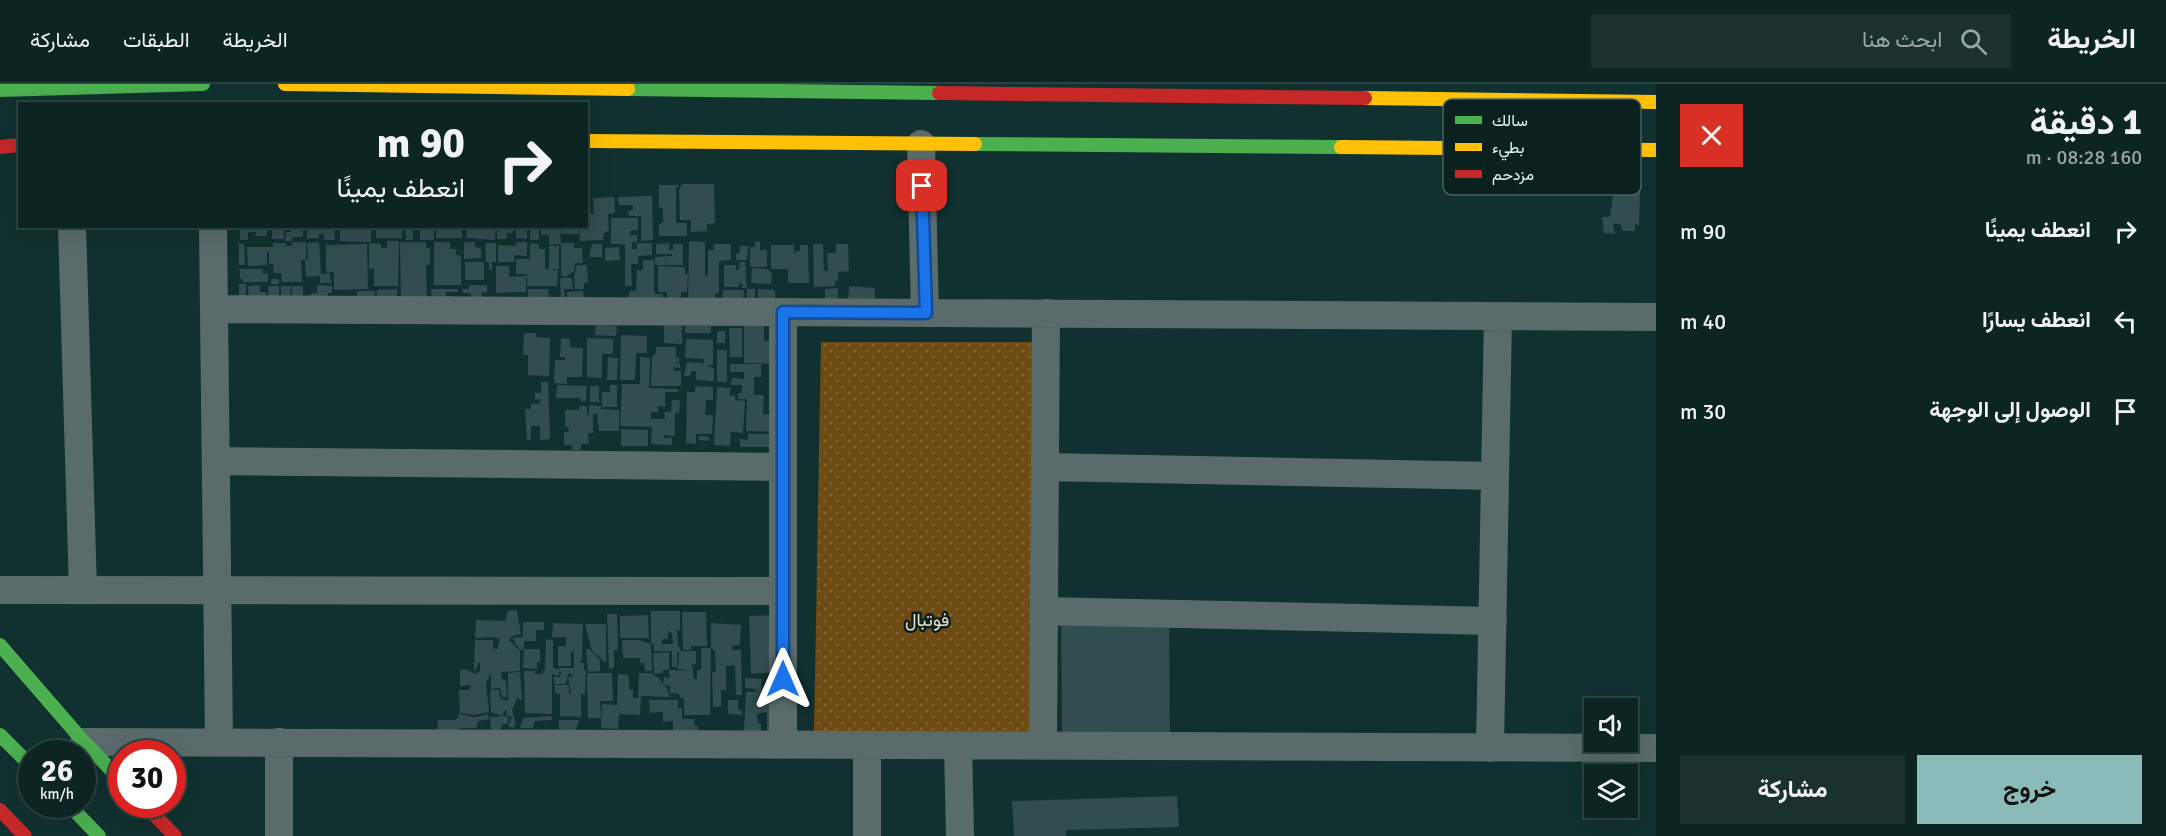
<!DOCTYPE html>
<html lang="ar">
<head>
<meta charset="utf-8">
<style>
	body { margin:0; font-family:Signika,Vazirmatn,sans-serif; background:#1a3130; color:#f1f3f6; direction:rtl; height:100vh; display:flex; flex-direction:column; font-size:22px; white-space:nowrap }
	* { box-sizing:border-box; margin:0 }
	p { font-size:20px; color:#9aa5a6 }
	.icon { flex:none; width:33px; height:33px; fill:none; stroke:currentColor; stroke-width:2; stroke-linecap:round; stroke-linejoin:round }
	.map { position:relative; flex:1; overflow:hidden; direction:ltr }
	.sheet { display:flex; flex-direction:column; background:#0c2523; width:510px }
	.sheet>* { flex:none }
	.top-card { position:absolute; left:18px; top:18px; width:570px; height:126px; border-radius:0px; box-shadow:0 6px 24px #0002,0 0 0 2px #2c4241; direction:rtl; background:#0c2523; color:#f1f3f6; overflow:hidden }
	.fabs { position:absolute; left:1584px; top:614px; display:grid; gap:12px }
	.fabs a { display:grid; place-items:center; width:54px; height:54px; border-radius:0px; background:#0c2523; box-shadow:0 6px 24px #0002,0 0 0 2px #2c4241; font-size:30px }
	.speed { position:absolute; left:18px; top:656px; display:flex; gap:12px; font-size:30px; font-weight:700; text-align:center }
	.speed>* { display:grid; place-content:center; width:78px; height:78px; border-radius:50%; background:#0c2523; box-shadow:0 6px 24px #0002,0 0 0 2px #2c4241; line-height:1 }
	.speed small { font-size:15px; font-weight:400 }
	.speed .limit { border:9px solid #d22; background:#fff; color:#111 }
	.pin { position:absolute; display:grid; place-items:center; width:51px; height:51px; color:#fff; margin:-26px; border-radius:12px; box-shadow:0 3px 9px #0006 }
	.me { position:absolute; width:66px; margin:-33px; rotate:0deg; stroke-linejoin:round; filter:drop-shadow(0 0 4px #0008) }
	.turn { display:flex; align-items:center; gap:21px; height:126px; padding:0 24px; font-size:27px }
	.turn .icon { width:78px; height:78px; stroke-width:2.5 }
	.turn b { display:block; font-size:42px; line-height:51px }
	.round { display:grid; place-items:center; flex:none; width:63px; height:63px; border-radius:0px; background:#1a3130 }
	.headline { display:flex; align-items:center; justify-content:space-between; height:102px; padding:0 24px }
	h1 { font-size:36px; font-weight:700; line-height:45px }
	.action { display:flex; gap:12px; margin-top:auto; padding:12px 24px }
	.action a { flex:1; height:69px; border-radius:0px; background:#8bbbb9; color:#111; font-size:24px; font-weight:700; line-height:69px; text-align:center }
	.action a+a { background:#1a3130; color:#f1f3f6 }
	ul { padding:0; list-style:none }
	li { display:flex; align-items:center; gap:18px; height:90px; padding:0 24px }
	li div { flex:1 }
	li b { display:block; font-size:22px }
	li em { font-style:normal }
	header { display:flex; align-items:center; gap:36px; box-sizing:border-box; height:84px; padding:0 30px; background:#0c2523; border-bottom:2px solid #2c4241 }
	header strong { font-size:28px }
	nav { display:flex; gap:33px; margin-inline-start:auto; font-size:21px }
	.search { width:420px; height:54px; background:#1a3130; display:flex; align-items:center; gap:15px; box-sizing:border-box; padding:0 21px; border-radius:0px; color:#9aa5a6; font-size:22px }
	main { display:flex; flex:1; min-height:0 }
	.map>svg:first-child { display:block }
	.grass { fill:url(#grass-dots) }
	.building { fill:#324d4f; fill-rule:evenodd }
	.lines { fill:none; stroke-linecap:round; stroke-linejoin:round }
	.street { stroke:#596c6b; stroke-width:28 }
	.fast { stroke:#4caf50; stroke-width:14 }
	.slow { stroke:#ffc107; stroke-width:14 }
	.jam { stroke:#c62828; stroke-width:14 }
	.route-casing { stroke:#114b97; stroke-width:15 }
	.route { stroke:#1a73e8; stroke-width:10 }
	.labels { text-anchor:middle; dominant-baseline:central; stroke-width:5; stroke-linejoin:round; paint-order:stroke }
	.park-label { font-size:18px; fill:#f4dfc7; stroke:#0b211f }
	.key { fill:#0b211f; stroke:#4b6260; stroke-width:1.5 }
	.key-label { font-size:16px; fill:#dff9f7 }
</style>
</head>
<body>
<header>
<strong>الخريطة</strong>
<div class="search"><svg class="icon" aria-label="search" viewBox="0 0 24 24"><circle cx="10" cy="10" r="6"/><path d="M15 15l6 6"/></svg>ابحث هنا</div>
<nav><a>الخريطة</a><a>الطبقات</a><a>مشاركة</a></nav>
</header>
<main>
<section class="sheet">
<div class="headline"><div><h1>1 دقيقة</h1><p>160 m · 08:28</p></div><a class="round" style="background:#d93025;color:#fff"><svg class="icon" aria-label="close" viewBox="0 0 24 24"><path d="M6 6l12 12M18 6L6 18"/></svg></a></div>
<ul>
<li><svg class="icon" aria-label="right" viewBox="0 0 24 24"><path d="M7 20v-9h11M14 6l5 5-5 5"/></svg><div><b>انعطف يمينًا</b></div><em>90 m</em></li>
<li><svg class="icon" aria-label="left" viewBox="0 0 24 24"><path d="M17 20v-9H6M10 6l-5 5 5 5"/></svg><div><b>انعطف يسارًا</b></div><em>40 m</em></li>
<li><svg class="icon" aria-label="arrive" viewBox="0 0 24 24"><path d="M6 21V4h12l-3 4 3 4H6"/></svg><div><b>الوصول إلى الوجهة</b></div><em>30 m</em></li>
</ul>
<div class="action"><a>خروج</a><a>مشاركة</a></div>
</section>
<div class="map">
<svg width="1656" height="752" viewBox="0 0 1656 752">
	<defs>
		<pattern id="grass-dots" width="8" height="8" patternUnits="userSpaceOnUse" patternTransform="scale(1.5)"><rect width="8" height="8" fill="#6d4b12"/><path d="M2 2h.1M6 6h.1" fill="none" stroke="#816635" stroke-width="1.8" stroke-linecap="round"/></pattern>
	</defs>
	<rect width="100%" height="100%" fill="#10312f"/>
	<path class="grass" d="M821,258h216l2,390h-225z"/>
	<path class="building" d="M682,100h32l1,39 -8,1v7l-16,1v-12h-11l-1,-30z
		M659,101h20l-3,4v34h11v13h-28v-12l4,-2v-14l-4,-1z
		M1614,104l26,2 -1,35 -4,-1v7h-12l-3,-7h-7l2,10 -11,-1 -2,-16h8z
		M652,112l1,44 -12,1v-25h-12l-1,-5 5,-1v-5h-14l-1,-8z
		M614,113l1,16 -7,1 1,16 -6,4 1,6 -24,1 -1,-15h7v-12h8l-1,-16z
		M611,134h27v12l-8,1v4h7v7h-5v7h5v-6h15v12l-14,1v8h-7l1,22h-7v-42h-14z
		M240,142h27v10h-12l1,-4h-8v8h-8z
		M272,142h12v13h-12z
		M291,142h12v11h-11v4h-7l1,-9h4z
		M307,142h27l1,14h-11v-6h-5v4l-12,1z
		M340,142h31v16l-31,-1z
		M376,142h26v12h-26z
		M405,142h29v14h-14v-11h-7v11h-7z
		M436,142h26v12h-26z
		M467,142h29l-1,14 -29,-2z
		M497,142h16v7h-6l-1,6h-9z
		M516,142h11v13l-11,-1z
		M530,142h9v14h-9z
		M541,142h19l1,18 -12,1v-10h-8z
		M561,142h17l1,8h-18z
		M387,157h12l-1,45h-24v-18l-5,1v-26l12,1v4h6z
		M689,157l16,1v33h3v-25h6l-1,-6h18v16l-12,1v32l-4,1v8h-27z
		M760,157v9h7v17h-17v-20h5v-5z
		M292,158h14v18h-5l1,22h-20l-1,-9h-7l-1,-9h-4v-12h-2v13l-19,1 -1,-19h26v-4h13v3h6z
		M319,158l2,32h9l1,9h-11v-7l-14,1 -1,-16 3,-2 -1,-16z
		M400,158h26v6h4v17h-4l1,32 -26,1z
		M434,158h16v7h6v5l5,3v28h-27z
		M464,158h11v5l6,2v9l-17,1z
		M516,158h11v14l-13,-1v7h-16v-17l17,1z
		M239,159l5,1 1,21h-6z
		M485,159h11v19h-4v8h-3v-8h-3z
		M530,159l9,1v5h6v20l13,1 -1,16h-30v-12h-11v-15h14z
		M561,159h13v5h8l1,15h-9l1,7 -9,7 -5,-1z
		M669,159v7h4v-6h10v21h-28v-8l17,-1v-2h-16v-10z
		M367,160l1,45 -34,1v-18l-8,1v-28z
		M592,160h10v13h-13z
		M813,160h10l1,27h4l-1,-18h9v-9h12l1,27 -11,1v9h-3v5l-21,1z
		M771,161h23v9l3,-3h3v-6h8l1,38h-21v-14h-17z
		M549,162h10v23h-10z
		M740,162h8l-1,14h-11v-6l4,-1z
		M619,163l1,13 -15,1v-13z
		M643,176h11v31l1,3h8v6l-37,4 4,-13h6l1,-21h6z
		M465,178h19v18h-19z
		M739,178h6l2,26h-5v-4l-3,-1v4h-15v-22h12v6l4,-3z
		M577,181h10l1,18h-4v6h-9l-1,-13z
		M496,182h13v11l17,-1v16l-30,1z
		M658,182l27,1v7h3l-1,18h-6v10h-14v-10h-9z
		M752,184l16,1 4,5 -1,10 -20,-1z
		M240,185h23v5l5,-1v9h-25v-3h-3z
		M560,194h12l1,11h-9l1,10h-4z
		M271,195h8v5h-8z
		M239,200h7v15h-7z
		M260,201v7h6l1,10 -18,1 -1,-17z
		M317,201l15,1v7h-4v5l-18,3 1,-8h6z
		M469,201h18v7h-5v11l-11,-6v-4h-8l-1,-4h7z
		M268,202h11v15h-10z
		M281,202h10l-1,11h-9z
		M292,202h11v12h-11z
		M849,202l26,2v14l-27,-1z
		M838,204v19h-13v-18z
		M397,205v8l-20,1v-8z
		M431,205h27v3h-12v4h7v3l-21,1z
		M528,205h20l1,9h-21z
		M747,205h8v13h-8z
		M758,205l17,1v13h-17z
		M723,206h21l-1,10h-21z
		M357,207h18v11h-18z
		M583,207l1,11 -17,1v-11z
		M596,241l21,1 -1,10 -21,-1z
		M664,241l18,1v18l-18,-1z
		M744,241l20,1v15h15l1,23 -36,-1z
		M685,242h26v7h-26z
		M729,244h13v29h-12z
		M717,247h8v12h-8z
		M524,249h12v4l14,1 -1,38 -21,-1v-20h-5z
		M621,251l26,1v17h-11l-1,27h-15z
		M561,254l9,1v8l13,1 -1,29h-15v7l-13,-1 1,-23h10v-3h-5z
		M587,254l26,1v15h-11v24l-15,-1z
		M686,255l27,1v25h-6l7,4v12l-18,-1v-9h-5l-1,5h-6l3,-14 15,1 1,2 1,-6 -19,-1z
		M656,263h20v11h3v4l-7,1h8v5l-6,-1v4h7v15h-30l1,-29 4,-4z
		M717,266h10v32h-10z
		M608,273l10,1 -1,22h-10z
		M640,273l10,1 -1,30 29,1v3h-13v15l-7,-1v6h-7v7h14l-1,-7h7l1,-12h8l-1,13h-4v23l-11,-1v3h8v7l-21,-1 1,-17 -32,-1 2,-42h18z
		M730,280h31v13h-7v18h10l-1,19 17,1 -1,17 -33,-1 1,-32h-9v-6h4v-8h-11l1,-7 12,1v-7h-14z
		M541,298h7l2,57 -10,1v-14h-9v14h-4l-2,-31h6v-5l9,-1v-4l-5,1v-7h6z
		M557,301l30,1 -1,15h-6v-3h-24z
		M610,301h7v22h-15v-15h8z
		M590,302h9v16h-9z
		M695,302l18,1v13h-7l-1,15h8l-1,19h-16v10l-10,-1 1,-51h8z
		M717,303l13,1v8h5v4l10,1 -2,32 -12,-1 -1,14 -16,-1z
		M589,321l12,1v3l18,1v21h-20l-2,-17h-4v19h-5l1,11h-8v6h-9v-5h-8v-13h5l-1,-5h-3v-17h14v-4h8v8l2,1z
		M621,345l27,1v16h-27z
		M748,350h29l-1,13h-36v-8l8,1z
		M699,352l10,1v4l-10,-1z
		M517,526l4,24 -9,2 -3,4 11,11v20l-19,1 1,7 4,2 1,16h-5l-2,-9 -9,1v-16l-5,10 3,29 -15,3 -14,-2 -1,-23h10l2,-5 -11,1v-16l5,-1 11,5 4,-3v-8l-2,-1 -2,9 -2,-2 1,-29h18v8l4,2 3,-11 -6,-2 -19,1 1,-18 29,1 3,-10z
		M651,527h29v19l-3,1 1,13 3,7h15v13h-4l2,15h3v-9h4v-22h10l-1,67h-26v-16l-4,-2 -1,-3 -9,-1v-7l-7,-1 4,3 3,9 -29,-1 -1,19 -21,-1 -1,15 -17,-1 1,-24 15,1 1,-31 10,1 2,15h3v8h5l1,-25h12l8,5 4,7 1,-8 6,1 -1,-8 23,1 -14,-2 1,-17 -2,1v14h-5v-16h-18v-7h-3zM668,547l4,2 1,11h-11v-5h6z
		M682,528h24l1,34h-16v4h-8z
		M607,530h10l1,36h-4v18l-5,1z
		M648,531l1,23h-29v-22z
		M775,531l3,57 -27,2 -2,-58z
		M1061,533h108l1,120 -108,-5z
		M523,538h21v8h-8v11h-12v8l-4,1 -8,-12 11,-1z
		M553,539l30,1 -1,37 -4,2h6v7l-5,1 7,-1 -1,24h-4v23l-21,-1v-22l-5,-1v-8h14v9l2,-1 -3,-16h4l-1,-4 -3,1 -2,10h-12v-7h7l-2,-3h3l-4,-6h16v-17h-3v15h-13v-20h8v-9h-14z
		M711,539l30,2 -1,20h-7l-1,5h9l1,45h-6l-1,-30 -9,1v24h-5v17h-8l-1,-35h4l-1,-21 -4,-3z
		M585,540h21v39l-14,-12z
		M546,555l7,1v28l7,2 -2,6 -6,-2v40l-27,-1 -1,-42h11v3h7l3,-5z
		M622,556h17l12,4 1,27h-7l-1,-8h-4v-5h-17z
		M524,565h16v13h-3v7l-14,-1z
		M586,565h3l11,11v11l-12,1z
		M669,568v18h-6v3l-9,1 -1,-21z
		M520,588l2,28 -5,-2 -5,12 4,14 -3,4 -5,-2 4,-9 -6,-2 1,-4 -2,-1 -3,6 -11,-4 -1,-22h9l1,8 8,3v-28z
		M587,589h25l1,28h-13l1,17h-13z
		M745,594l17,1 -1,17 3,2v-10h11l1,42h-9v-18l-10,2 1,9 3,1v8l-17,-1 2,-39h10l-1,-3 -10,-1z
		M649,616h29v8h4v11h12l1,7h3v12h-25v-17l-10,1v-10l-13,1z
		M728,616h10v9l4,2v4l-14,-1z
		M459,630l16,3 13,-3 1,5 -11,2 -2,7h-15l-7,3h-17l1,-11h18z
		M504,632l5,2 -2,6h-4l-3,6 -9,3 -1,-16z
		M551,632l1,4 -17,1 -2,7h-13l3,-10z
		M559,636h20l-3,9 3,4h-20z
		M1177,712l2,31 -113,3v6h-52l-2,-35z"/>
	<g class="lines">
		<path class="street" d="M921,60l4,169
			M72,142l11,364
			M213,142l6,516
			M214,225l1442,8
			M783,228v433
			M216,377l567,6
			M1045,383l450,9
			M0,506l783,1
			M1044,527l449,10
			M84,658l1572,6
			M279,658v94
			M867,661v91
			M958,661l2,91
			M1043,662l3,-433
			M1490,664l8,-432"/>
		<path class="fast" d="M628,5l311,4
			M0,6l203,-6
			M975,60l366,3
			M0,561l84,97 38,39
			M0,651l32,32
			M68,720l31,32"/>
		<path class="slow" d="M285,0l343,5
			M1365,14l291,4
			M586,57l389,3
			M1341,63l315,3"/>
		<path class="jam" d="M939,9l426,5
			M0,63l20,-2
			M144,720l31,32
			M0,726l25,26"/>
	</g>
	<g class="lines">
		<g class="route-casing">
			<path id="route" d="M783,595v-367l143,1 -4,-127"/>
		</g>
		<use href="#route" class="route"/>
	</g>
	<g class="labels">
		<g class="park-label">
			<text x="927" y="536">فوتبال</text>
		</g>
	</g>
	<rect x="1443" y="15" width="198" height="96" rx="9" class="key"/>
	<rect x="1455" y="32" width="27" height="8" fill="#4caf50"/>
	<rect x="1455" y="59" width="27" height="8" fill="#ffc107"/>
	<rect x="1455" y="86" width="27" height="8" fill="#c62828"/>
	<g class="key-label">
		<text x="1492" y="42">سالك</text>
		<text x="1492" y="69">بطيء</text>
		<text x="1492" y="96">مزدحم</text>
	</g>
</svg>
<div class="fabs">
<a><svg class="icon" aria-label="sound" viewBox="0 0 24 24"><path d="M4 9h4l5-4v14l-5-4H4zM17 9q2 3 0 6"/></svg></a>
<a><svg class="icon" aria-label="layers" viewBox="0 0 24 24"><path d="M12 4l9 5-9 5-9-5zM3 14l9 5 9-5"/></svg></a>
</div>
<div class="speed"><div>26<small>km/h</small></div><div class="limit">30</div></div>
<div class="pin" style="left:922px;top:102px;background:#d93025"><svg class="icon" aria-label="arrive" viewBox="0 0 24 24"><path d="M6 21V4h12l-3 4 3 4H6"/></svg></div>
<svg class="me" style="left:783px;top:595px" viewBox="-20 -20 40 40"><path d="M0-17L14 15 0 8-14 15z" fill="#1a73e8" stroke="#fff" stroke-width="4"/></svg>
<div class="top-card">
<div class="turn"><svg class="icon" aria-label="right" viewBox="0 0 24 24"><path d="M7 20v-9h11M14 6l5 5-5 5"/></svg><div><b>90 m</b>انعطف يمينًا</div></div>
</div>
</div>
</main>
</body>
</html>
